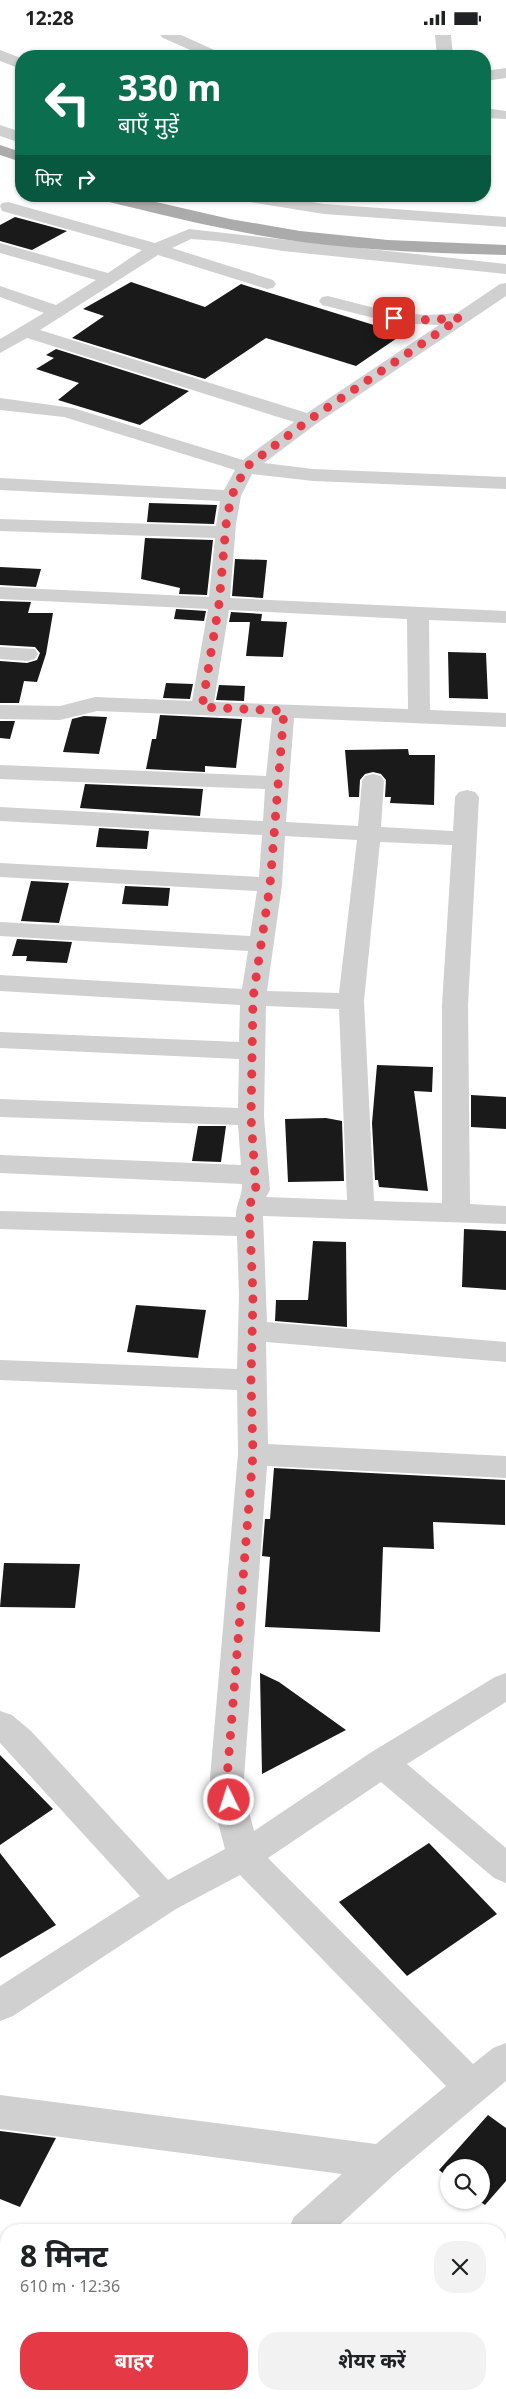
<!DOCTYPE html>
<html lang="hi">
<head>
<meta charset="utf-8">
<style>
	body { margin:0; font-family:"Noto Sans","Noto Sans Devanagari",sans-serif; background:#f2f2f2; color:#202124; height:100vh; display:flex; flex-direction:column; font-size:19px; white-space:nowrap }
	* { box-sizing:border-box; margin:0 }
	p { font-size:16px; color:#757577 }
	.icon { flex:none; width:28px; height:28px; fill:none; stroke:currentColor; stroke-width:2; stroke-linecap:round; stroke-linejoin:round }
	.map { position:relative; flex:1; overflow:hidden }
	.panel { position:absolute; left:0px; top:2189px; width:506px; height:176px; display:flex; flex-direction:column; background:#fff; border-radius:20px 20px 0 0; box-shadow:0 1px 4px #0004 }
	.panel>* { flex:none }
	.banner { position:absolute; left:15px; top:15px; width:476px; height:152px; border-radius:20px; box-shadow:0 1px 4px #0004; background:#0b6e4f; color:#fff; overflow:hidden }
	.controls { position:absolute; left:440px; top:2124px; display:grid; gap:10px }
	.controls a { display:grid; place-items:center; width:50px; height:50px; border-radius:50%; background:#fff; box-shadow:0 1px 4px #0004; font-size:25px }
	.pin { position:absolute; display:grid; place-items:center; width:42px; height:42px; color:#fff; margin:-21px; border-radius:10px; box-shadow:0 2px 8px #0006 }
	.me { position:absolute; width:55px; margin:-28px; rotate:356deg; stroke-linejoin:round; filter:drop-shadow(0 0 4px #0008) }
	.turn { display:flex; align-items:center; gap:18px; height:105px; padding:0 20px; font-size:22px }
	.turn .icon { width:65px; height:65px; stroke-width:2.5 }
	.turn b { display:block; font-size:35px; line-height:42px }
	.then { display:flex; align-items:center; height:48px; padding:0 20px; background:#0003; gap:10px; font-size:19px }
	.round { display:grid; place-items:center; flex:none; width:52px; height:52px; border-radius:20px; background:#f2f2f2 }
	.overview { display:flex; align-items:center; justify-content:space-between; height:85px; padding:0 20px }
	h1 { font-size:30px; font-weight:700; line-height:38px }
	.action { display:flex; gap:10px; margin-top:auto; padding:10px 20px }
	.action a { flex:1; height:58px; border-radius:20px; background:#e63946; color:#fff; font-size:20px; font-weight:700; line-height:58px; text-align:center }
	.action a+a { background:#f2f2f2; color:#202124 }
	.status { display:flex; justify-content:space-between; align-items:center; height:35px; padding:0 25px; background:#fff; direction:ltr }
	.status svg { height:14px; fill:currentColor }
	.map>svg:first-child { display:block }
	.building { fill:#1a1a1a }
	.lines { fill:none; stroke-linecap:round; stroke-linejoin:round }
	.minor { fill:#d0d0d0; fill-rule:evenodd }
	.major { fill:#ababab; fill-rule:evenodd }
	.route { stroke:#e63946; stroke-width:9; stroke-dasharray:0 16.2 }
</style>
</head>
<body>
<div class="status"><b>12:28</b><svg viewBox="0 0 49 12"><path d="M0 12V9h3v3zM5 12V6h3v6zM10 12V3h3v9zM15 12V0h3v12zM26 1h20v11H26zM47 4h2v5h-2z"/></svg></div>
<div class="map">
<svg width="506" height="2364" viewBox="0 0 506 2364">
	<rect width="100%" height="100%" fill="#fff"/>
	<path class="building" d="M15,182l52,14 -35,19 -32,-9v-16z
		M131,247l74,25 36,-23 162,50 -47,32 -90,-28 -61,41 -133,-41 32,-22 -21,-7z
		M56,314l133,42 -49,34 -82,-25 21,-17 -43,-14 18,-11 -8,-3z
		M149,468l68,2 -3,19 -67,-2z
		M145,503l68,2 -6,55 -28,-1 1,-6 -39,-9z
		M235,524l32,1 -4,38 -31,-2z
		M0,532l41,2 -5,18 -36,-2z
		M0,566l31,1 -3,11h25l-7,41 -9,28 -13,-1 -5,22h-19v-42l27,2 10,-3 3,-7 -5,-6 -35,-2z
		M176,574l30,2 -2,10 -30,-2z
		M231,577l31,2 -1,7 26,1 -4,35 -37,-1 4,-34h-21z
		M448,617l38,1 2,46 -39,-1z
		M166,648l27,1 -3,15 -27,-1z
		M219,650l26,1 -1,15 -28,-1z
		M160,680l82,4 -6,49 -31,-2v6l-59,-3 6,-30h4z
		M84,681l23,1 -8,37 -36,-2 9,-33z
		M0,686h15l-5,18 -10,-1z
		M408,714l1,6h26l-1,50 -44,-2 1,-6h-6l1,-17 -5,-6 -8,-2 -8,2 -5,6 -1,17h-10l-4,-47z
		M85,749l118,5 -3,27 -120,-8z
		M99,793l50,3 -2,18 -51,-2z
		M31,846l38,2 -10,40 -38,-2z
		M125,851l45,2 -2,18 -46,-2z
		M17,904l55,3 -5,21 -41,-2 1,-5h-15z
		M377,1030l56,2 -1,25 -18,-1 14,100 -49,-4 -1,-7h-3l-3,-57z
		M471,1060l35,2v32l-35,-2z
		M326,1083l16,3 2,60 -56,1 -3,-63z
		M198,1091h28l-5,36 -29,-1z
		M464,1194l42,2v59l-44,-3z
		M313,1206l33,1 1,85 -72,-6 1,-21h32z
		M136,1270l70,5 -8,48 -71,-6z
		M274,1433l231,12v45l-72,-3 1,27 -51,-2 -3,85 -115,-5 5,-70 -8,-1 3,-37h5z
		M4,1528l76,1 -5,44 -75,-1z
		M260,1638l19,9 67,48 -84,44z
		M0,1720l53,54 -53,36z
		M429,1808l68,71 -90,62 -68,-74z
		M0,1818l56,72 -56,33z
		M488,2080l18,13v53l-21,24 -7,-5h3v-33h-32v11l-10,-8z
		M0,2096l56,7 -36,69 -20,-8z"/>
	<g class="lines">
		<path class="minor" d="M160,0h21l40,18 3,3h-20l-41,-18z
			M435,0h16l2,21h-16z
			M0,15l21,8v11l-21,-8z
			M506,33v10l-21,3v-10z
			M485,73l21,3v8l-21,-1z
			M0,90l21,7v11l-21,-7z
			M235,161h41l48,8 182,13v10l-182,-13 -81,-13 -6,-1z
			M8,167l147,41 34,-14 317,35v10l-223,-23 -65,-10 -27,-2 -19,9 101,32 3,4 -3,4 -6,1 -109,-34 -118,75 267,83 132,-88 -45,-2 -72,-18 -3,-4 3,-4 6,-1 66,17 34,2 29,-2 43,-29 6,-1v13l-190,128 -52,39 49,6 193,8v12l-193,-8 -61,-7 -11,22 -5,28 -6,74 276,13v12l-77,-3 1,90 76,3v14l-212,-9 -8,104 72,4 4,-45 3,-5 8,-2 8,2 3,5 -3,46 72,4 2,-34 4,-5 8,-2 8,2 4,5 -11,208 2,199 36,2v18l-243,-8 4,106 239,20v20l-240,-20 2,102 238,12v22l-239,-12 -23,312 2,22 8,31 116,-78 125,-76 11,-4v29l-99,62 99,84v35l-12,-5 -113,-96 -113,76 205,206 20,-16 13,-5v38l-111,93 -61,56h-46l6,-13 48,-43 -342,-45v-34l376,49 70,-58 -206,-211 -64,34 -163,107 -13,5v-35l140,-90 -140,-153v-32l12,4 19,16 137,149 57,-31 -13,-49 -2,-22 28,-324 -1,-64 -237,-10v-20l237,9 2,-74 -2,-59 -237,-7v-18l236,6c-1,-12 7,-22 6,-33l-242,-11v-18l241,10 -3,-40 -238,-8v-18l238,9 1,-49 -239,-11v-16l239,10 1,-37 -240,-14v-16l242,14 6,-38 -248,-15v-14l250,14 7,-45 -257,-14v-14l259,14 3,-42 -262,-14v-14l263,14 2,-32 -265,-10v-14l266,11 6,-58 -175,-7 -37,9 -60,-1v-14l60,1 35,-9 97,4 16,-92 -208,-10v-12l209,10 6,-59 -215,-7v-12l216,7 4,-25 -220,-11v-12l224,12 11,-20 -171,-53 -64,-7v-12l73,10 170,52 51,-38 -267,-84 -27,15v-14l44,-26 -44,-16v-11l56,19 40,-25 -96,-27v-10l108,30 34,-23 -140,-39 -2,-5 2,-3zM229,575l178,9 1,90 -194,-7zM285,801l72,4 -18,153 -72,-2 15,-106zM380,807l72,3 -10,160v198l-68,-2 -10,-200zM266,971l73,3 8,191 -81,-3 4,-7 -6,-73z
			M0,612l35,2 3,5 -3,5 -8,2 -27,-2z
			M506,2234v38l-6,2v-38z
			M6,2278v41l-6,3v-41z
			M181,2359h49l2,5h-49z
			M356,2359h44l-2,5h-44z"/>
		<path class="major" d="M0,110l21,7v10l-21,-7z
			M99,161h31l100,23 70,12 88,9 118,5v10c-68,-2 -137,-4 -204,-13 -68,-9 -135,-26 -201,-42z"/>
	</g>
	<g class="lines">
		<path class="route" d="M229,1765l-2,-22 26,-324 -2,-74 2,-85 -4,-89 7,-15 -5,-74 2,-119 17,-113 14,-174 -82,-4 17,-103 7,-79 5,-28 15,-30 63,-47 151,-102 -32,2 -34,-2"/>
	</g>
</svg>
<div class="controls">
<a><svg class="icon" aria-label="search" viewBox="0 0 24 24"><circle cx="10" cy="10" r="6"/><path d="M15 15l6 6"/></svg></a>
</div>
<div class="pin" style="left:394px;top:283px;background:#d93025"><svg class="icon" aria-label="arrive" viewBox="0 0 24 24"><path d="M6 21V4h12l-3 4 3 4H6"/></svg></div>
<svg class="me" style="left:229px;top:1765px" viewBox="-20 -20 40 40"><circle r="17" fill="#e63946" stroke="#fff" stroke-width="3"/><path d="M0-11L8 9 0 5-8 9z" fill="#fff"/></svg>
<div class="banner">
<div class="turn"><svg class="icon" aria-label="left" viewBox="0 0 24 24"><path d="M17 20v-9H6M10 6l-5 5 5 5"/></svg><div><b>330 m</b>बाएँ मुड़ें</div></div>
<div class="then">फिर<svg class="icon" aria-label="right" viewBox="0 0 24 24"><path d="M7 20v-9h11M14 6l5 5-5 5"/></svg></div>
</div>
<section class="panel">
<div class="overview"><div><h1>8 मिनट</h1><p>610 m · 12:36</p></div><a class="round"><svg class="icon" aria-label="close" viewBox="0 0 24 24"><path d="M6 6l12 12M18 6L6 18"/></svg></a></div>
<div class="action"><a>बाहर</a><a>शेयर करें</a></div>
</section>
</div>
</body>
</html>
